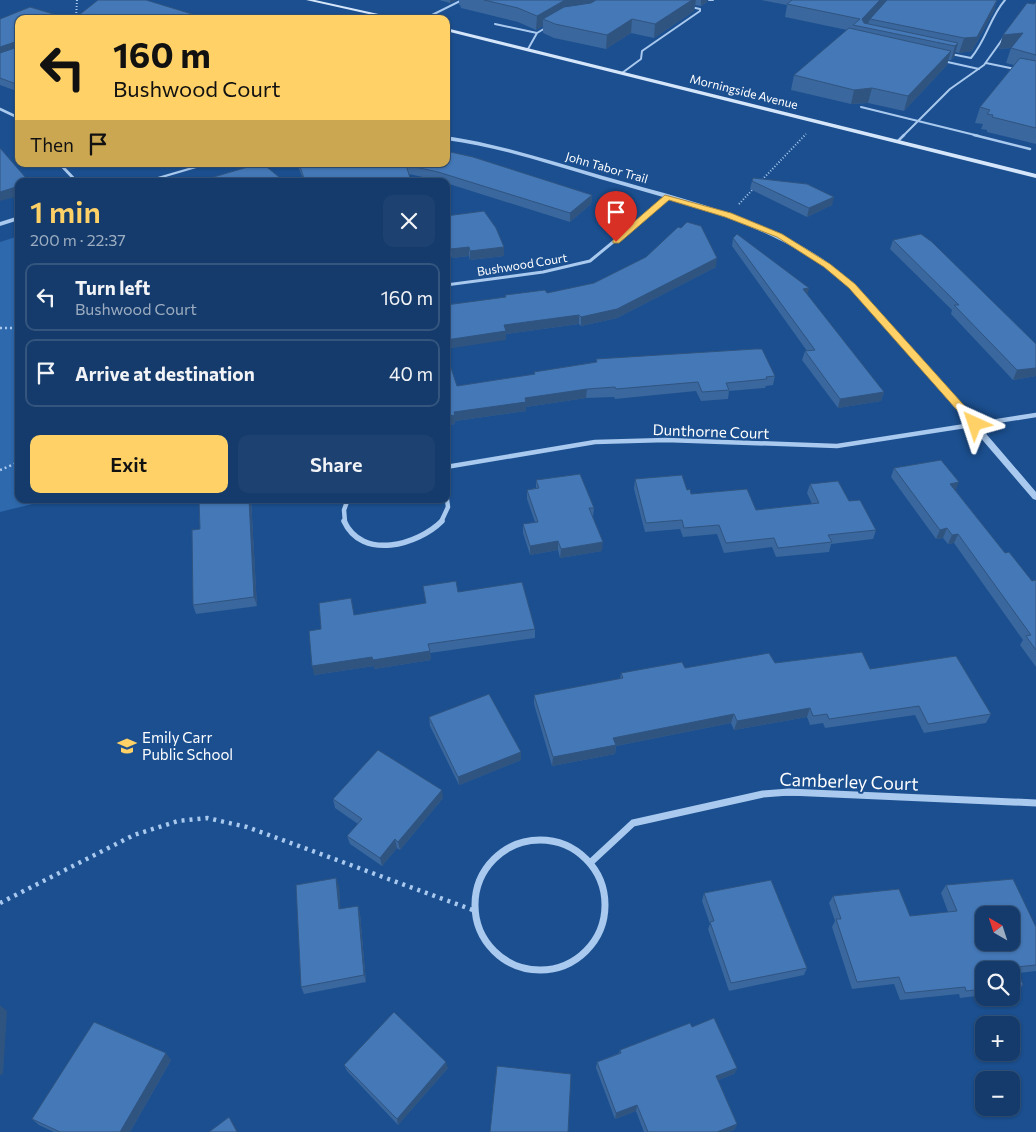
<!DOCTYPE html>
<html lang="en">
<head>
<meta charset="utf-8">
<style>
	body { margin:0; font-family:Commissioner,sans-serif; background:#1d4271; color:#f1f3f6; height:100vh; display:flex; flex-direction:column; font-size:19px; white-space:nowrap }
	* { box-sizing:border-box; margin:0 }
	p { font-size:16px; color:#9dadc1 }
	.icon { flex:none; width:28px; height:28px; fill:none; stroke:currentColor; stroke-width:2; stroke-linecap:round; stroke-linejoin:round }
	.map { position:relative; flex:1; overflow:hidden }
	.details { position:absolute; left:15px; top:178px; width:435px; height:325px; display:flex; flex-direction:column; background:#143b6b; border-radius:10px; box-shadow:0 1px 4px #0004,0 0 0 1px #33557e }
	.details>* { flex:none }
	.banner { position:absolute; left:15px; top:15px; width:435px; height:152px; border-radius:10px; box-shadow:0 1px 4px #0004,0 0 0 1px #33557e; background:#ffd166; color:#111; overflow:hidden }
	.needle { width:32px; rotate:321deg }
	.tools { position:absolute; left:975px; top:906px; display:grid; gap:10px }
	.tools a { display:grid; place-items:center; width:45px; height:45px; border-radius:10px; background:#143b6b; box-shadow:0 1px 4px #0004,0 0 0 1px #33557e; font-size:25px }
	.pin { position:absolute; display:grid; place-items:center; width:42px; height:42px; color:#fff; margin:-51px -21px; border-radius:50% 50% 50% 0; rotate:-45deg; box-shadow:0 0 5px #0007 }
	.pin .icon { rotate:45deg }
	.me { position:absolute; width:55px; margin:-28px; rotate:318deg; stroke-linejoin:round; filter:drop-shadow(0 0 4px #0008) }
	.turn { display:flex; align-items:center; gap:18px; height:105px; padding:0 15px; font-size:22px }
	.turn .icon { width:65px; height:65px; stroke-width:2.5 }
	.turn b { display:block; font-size:35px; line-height:42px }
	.then { display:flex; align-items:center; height:48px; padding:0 15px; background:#0003; gap:10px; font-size:19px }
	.round { display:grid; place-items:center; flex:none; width:52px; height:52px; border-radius:10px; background:#1d4271 }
	.head { display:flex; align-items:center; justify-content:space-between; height:85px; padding:0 15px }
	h1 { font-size:30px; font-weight:600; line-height:38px; color:#ffd166 }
	.primary-button { display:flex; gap:10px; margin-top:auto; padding:10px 15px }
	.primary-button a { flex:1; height:58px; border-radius:10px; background:#ffd166; color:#111; font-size:20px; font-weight:600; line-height:58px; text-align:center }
	.primary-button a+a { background:#1d4271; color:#f1f3f6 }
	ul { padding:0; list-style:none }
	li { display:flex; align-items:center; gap:15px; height:68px; margin:0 10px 8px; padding:0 5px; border:2px solid #33557e; border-radius:10px }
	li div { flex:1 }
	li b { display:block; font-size:19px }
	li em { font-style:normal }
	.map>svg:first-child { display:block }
	.green { fill:#2e69ad }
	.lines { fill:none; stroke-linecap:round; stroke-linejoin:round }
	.path-far2 { stroke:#a9c9ee; stroke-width:2; stroke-dasharray:1 2; stroke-linecap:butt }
	.path-far1 { stroke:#a9c9ee; stroke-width:2.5; stroke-dasharray:2 3; stroke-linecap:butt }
	.path { stroke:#a9c9ee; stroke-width:4.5; stroke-dasharray:3 5; stroke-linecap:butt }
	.service-far1 { stroke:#a9c9ee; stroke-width:2 }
	.service { stroke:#a9c9ee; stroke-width:2.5 }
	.minor-far4 { stroke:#a9c9ee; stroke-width:2.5 }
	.minor-far3 { stroke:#a9c9ee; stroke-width:3 }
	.minor-far2 { stroke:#a9c9ee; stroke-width:4.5 }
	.minor-far1 { stroke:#a9c9ee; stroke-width:5.5 }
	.minor { stroke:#a9c9ee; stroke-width:7 }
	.tertiary { fill:#a9c9ee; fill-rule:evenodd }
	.secondary { fill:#d6e6fa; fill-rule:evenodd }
	.wall { fill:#3a679d }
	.shaded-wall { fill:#305480 }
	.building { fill:#4478b7; stroke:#305480; fill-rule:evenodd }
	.route { fill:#ffd166; stroke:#a68842 }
	.labels { text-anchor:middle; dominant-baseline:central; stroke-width:4; stroke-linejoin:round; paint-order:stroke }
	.far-street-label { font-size:12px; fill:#fff; stroke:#1b4f8f }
	.street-label { font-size:15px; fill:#fff; stroke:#1b4f8f }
	.poi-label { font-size:15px; fill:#fff; stroke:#1b4f8f; text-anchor:start }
	.near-street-label { font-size:18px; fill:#fff; stroke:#1b4f8f }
</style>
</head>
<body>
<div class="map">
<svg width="1036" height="1132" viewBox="0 0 1036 1132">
	<rect width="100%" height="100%" fill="#1b4f8f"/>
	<path class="green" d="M19,236v263h34l-53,13v-270z"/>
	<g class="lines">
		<path class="path-far2" d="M76,19l1,-19
			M760,182l46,-48
			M739,204l15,-16"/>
		<path class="path-far1" d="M0,328h19
			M0,470l19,-8"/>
		<path class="path" d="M0,903l134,-68 44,-14 29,-3 40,9 226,83"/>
		<path class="service-far1" d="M709,0h4
			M424,19l38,-19
			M495,24l42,9
			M528,49l9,-16 10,-6
			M951,54l20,4c16,-19 19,-41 34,-58
			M943,61l36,8
			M986,63l29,6
			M622,73l19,-14 1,-8 58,-40v-2l-9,-2
			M861,107l118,29
			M903,136l47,-47 34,-24 20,-28"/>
		<path class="service" d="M974,135l56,14
			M898,141l6,-6"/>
		<path class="minor-far4" d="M0,109l19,9"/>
		<path class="minor-far3" d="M60,164l16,17
			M446,285l97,-13 47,-11 78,-64"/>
		<path class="minor-far2" d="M446,467l149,-25 71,-2 171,6 199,-31
			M345,522l-1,-12 4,-11
			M441,522l7,-15 -2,-15"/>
		<path class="minor-far1" d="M344,521c18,40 74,24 98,0
			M782,793h19"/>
		<path class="minor" d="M475 905a65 65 0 1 1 130 0a65 65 0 1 1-130 0Z
			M590,863l43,-40 130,-29 26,-2 247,11"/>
		<path class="tertiary" d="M446,136c54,8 105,25 157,40 80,23 172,43 237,96 27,22 49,51 72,77 42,47 83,95 124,143v8l-3,-1 -176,-205c-69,-67 -167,-89 -257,-115 -51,-15 -101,-32 -154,-39z
			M202,164h8l-58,17h-8z
			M19,216v4l-19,6v-4z"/>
		<path class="secondary" d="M306,0h9l86,19h-10z
			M446,28l590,146v4l-590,-147z"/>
	</g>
	<path class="wall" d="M439,0h17l-6,3z
		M459,0h248v2l-6,4 -6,-1 -1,6 -40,27 -23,-5 -25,16 -52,-11 -11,-5v-7l-7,4 -18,-8 -57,-14 -1,-3h-1z
		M761,0h236l-3,11 -22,40 -13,2 -4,-1 -1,5 -3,3h-3l-1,5 -43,46 -36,-8 -17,1 -60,-14 3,-15 53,-45 -62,-13 2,-12z
		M1036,2v142l-49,-12v-2l-6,-1 2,-5 -8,-1 5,-16 34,-42 -8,-2 5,-15 -12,1 4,-14z
		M0,19h19v73l-19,-7z
		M297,164h149l146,31 -1,9 -21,18 -124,-39v-2h-5l-32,-7 2,7h-107z
		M752,181l80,24 -25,12 -57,-28z
		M446,216l58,31v9l-34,4 -1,-4 -17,2 -6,-15z
		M733,238l74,57 77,97 -3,9 -43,7 -36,-48 3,-9h2l-75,-105z
		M893,240l143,104v32l-23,4 -62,-66 1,-4 -62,-61z
		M716,267l-99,51 -36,8 -2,-2 -73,10v6l-1,-45 42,-2z
		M596,359l179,17 -2,9 -7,1 -1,2 -36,3 -1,8 -27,2 -5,-10 -81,8 -1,-2 -28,1 -60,9v4l-71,10v3l-9,2 11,-40 77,-11v-3l62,-10z
		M894,468l62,23 49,62 27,28h4v86l-16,-22 3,-5 -69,-97 -6,1 -5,-6 -7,1 -45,-62z
		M635,479l52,11 4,4 65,16 56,-6 -5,-11 3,-9 39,17 27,29 -3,9 -42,5 -2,8 -53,5 -4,-10 -48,6 -7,-19 -34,3 -3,-8 -35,3 -11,-43z
		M536,480l58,28 -1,9 9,34 -42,7 -2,-8 -28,5 -7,-22v-9l12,-2 -8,-23v-9l9,-2z
		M251,499l6,107 -61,8 -3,-9 7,-76z
		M423,586l35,6 77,37v9l-105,15 1,7 -57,9v-3l-60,9 7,-46 33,-14 72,-12z
		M775,663l95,6 121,45 -5,9 -62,10 -9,-18 -90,13 -2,-5 -13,2 -3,-8 -73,13 -3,-7 -115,23 -1,8 -63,12 -18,-62v-9l86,-16 1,-6 64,-5z
		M429,717l92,43 -62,25 -29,-59z
		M443,798l-43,52 -3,-2 -15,18 -32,-22 -3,-8 11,-12 -23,-16 -2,-9z
		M946,885l90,42v44l-17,2 4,12 -6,7h-6v-22h-27v25l-24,3 -1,-4 -59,6 -6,-16 -42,5 -20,-62 3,-6 -6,-18 4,-7 77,20 38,-4 -7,-19z
		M339,886l1,23 18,-3 2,8 6,68 -62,12 -3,-7z
		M704,893l103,75 -3,7 -75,16 -21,-62 2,-5 -8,-23z
		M692,1027l45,41 -3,6 -16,6 19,44 -3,6 -6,2h-84l-8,-21 -21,8 -19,-51 1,-6 22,-9 1,-3z
		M171,1060l-41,72h-76l-15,-7 -7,-6z
		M344,1065l104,3 -50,57 -51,-54z"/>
	<path class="shaded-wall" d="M450,0h6l-6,3z
		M565,0h44l-66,19v7l-7,4 1,-14z
		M692,0h4l-2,11 -40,27 1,-14z
		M701,0h6v2l-6,4z
		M880,0h9l-19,19 -1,3 -5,5 -2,-8z
		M997,0l-3,11 -22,40 -13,2 5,-15z
		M192,14l1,5h-14z
		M632,19l-1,14 -25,16 1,-14z
		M1023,33l-5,14 -19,2 4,-14z
		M15,42l3,7 -18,7v-9z
		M958,43l-4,14 -3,3 4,-14z
		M951,51l-4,14 -43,46 4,-15z
		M872,88l-4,15 -17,1 3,-14z
		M119,164h14l-13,3z
		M19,186v10l-19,5v-9z
		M592,195l-1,9 -21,18v-9z
		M834,197l-2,8 -25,12 2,-9z
		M469,247v9l-17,2 -1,-9z
		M504,247v9l-34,4v-9z
		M717,258l-1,9 -99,51 -36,8v-9z
		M809,288l-2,9 -4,-8z
		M579,315v9l-73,10v6l-60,9v-9l58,-15z
		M1036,368v8l-23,4 4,-10z
		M587,389l-1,9 -60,9v4l-71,10v3l-9,2v-10l8,-4 71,-14z
		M884,392l-3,9 -43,7 2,-9z
		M959,482l-4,10 -5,-8z
		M249,499h2l6,107 -3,-9z
		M947,528l-4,10 -7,1 4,-9z
		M958,534l-4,9 -6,1 4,-9z
		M558,541v9l-28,5v-9z
		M603,542l-1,9 -42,7 1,-9z
		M430,651l1,9 -57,9v-3l-60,9 -2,-9 60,-9z
		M810,708l-3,9 -73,13 3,-9z
		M734,714l-3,9 -115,23 -1,8 -63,12 1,-9 60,-19z
		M521,752v8l-62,25 -1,-8z
		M442,790l1,8 -43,52 -2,-8z
		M395,839l2,9 -15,18 -2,-8z
		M336,878l3,8 2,31 -2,-8z
		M358,906l2,8 6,68 -2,-7z
		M0,1005l7,6 -4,63 -3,1z
		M166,1053l5,7 -41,72h-10z
		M446,1062l2,6 -50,57 -1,-6z
		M737,1068l-3,6 -21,8 3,-6z
		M637,1105l-1,6 -21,8 1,-6z
		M229,1117l4,6 5,9h-1z
		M737,1124l-3,6 -6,2h-11z"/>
	<path class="building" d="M98,0h48l46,14 -13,5h-105z
		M484,0h81l-28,16 -19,-8z
		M596,0h96l-37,24 -23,-5 -25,16 -52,-11 -12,-5 21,-12 27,-4z
		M792,0h88l-18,19 2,4 94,20 -3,3 -102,-21 7,-6 -73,-15z
		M887,0h110l-20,37 -13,1 -94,-19z
		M1036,2v53l-25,-7 12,-15 -20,2 24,-32 7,1z
		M30,7l40,12h-51v24l-4,-1 -15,5v-28z
		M849,28l102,23 -43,45 -36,-8 -18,2 -60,-15z
		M19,44v41l-19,-7v-25l18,-6z
		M1020,58l16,3v67l-44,-11 1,-2 -6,-1 3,-4 -10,-3z
		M0,148l26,30 -4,1 2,2h-5v5l-19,6z
		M446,151l27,6 119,38 -22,18 -132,-41 -32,-7 5,16h-106l-6,-17h147z
		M258,164h5l21,17h-84z
		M753,178l54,6 27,13 -25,11 -57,-27z
		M484,211l12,17 8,19 -34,4 -1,-4 -18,2 -5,-13v-20z
		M687,222l14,4 16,32 -100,51 -36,8 -2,-2 -75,10 2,6 -60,9v-35l60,-8 -1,-2 40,-5 2,3 47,-10 52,-26 32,-30 3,1z
		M737,234l72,54 -6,1 81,103 -44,7 -35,-48 10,-1 -82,-112z
		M921,234l11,8 104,102v24l-19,2 -63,-65h5l-66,-65z
		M755,349h7l13,27 -9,1 1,2 -41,4 3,7 -27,2 -4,-10 -82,7 -1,-2 -28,2 -62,9 1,4 -72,10 1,3 -9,1v-63l11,33 78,-12 -1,-2 63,-10 -1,-3z
		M941,460l18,22 -9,2 55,69 4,-1 23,29 3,-1 1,1v69l-10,-14 5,-1 -73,-101 -6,1 -5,-7 -7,2 -46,-62z
		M580,474l14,34h-5l14,34 -42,7 -3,-8 -28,5 -7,-22 15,-2 -11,-32 12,-2 -3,-8z
		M682,475l5,15 3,-1 1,5 56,-5 9,21 63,-7 -9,-19 28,-3 11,20 11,-1 16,30 -48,5 4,7 -54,6 -4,-10 -48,5 -7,-18 -35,3 -2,-8 -36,3 -11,-44z
		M199,499h50l5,98 -61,8 -1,-75 8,-1z
		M456,581l2,11 64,-10 13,47 -107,15 2,7 -57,9 -1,-3 -60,9 -3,-35 12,-2 -2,-26 32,-5 3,17 72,-12 -3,-17z
		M862,652l8,17 86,-13 35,58 -63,10 -9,-18 -90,13 -2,-5 -14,2 -3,-8 -73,13 -3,-7 -121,24 3,7 -63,12 -19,-62 89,-17 -2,-5 61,-11 3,6 84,-15 6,10z
		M489,694l32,58 -63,25 -29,-60z
		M378,750l64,40 -44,52 -3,-3 -15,19 -33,-22 15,-17 -29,-20z
		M336,878l3,31 19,-3 6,69 -63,12 -5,-102z
		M1013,879l23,48v38l-20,2 7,18 -12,1v-16h-27v19l-18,2 -1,-4 -60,6 -6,-16 -42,5 -21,-63h5l-8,-23 66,-7 11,27 47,-5 -11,-26zM984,915h27v27h-27z
		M771,880l36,88 -76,15 -21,-61 4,-1 -10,-28z
		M394,1012l52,50 -49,57 -53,-54z
		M714,1018l23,50 -21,8 21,48 -20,8h-69l-11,-27 -21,8 -19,-51 24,-9 -1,-3 70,-27 2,4z
		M94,1022l72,31 -46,79h-60l-28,-13z
		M497,1066l74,8 -3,58h-78z
		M229,1117l8,15h-28z"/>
	<path class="route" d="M665,195l66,18 51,21 48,30 25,20 124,138v5h-7l-123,-139 -25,-21 -47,-30 -52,-20 -56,-17 -50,43h-6v-3z"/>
	<defs>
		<g id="school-bare" transform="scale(1.5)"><path d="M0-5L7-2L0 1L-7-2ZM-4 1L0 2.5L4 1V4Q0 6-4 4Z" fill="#ffd166" stroke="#1b4f8f" stroke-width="2.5" paint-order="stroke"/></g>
	</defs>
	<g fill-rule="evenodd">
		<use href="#school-bare" x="127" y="746"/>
	</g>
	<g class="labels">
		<g class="far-street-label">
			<text transform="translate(744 91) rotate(14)">Morningside Avenue</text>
			<text transform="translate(607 167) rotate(16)">John Tabor Trail</text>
			<text transform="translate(522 264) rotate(-9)">Bushwood Court</text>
		</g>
		<g class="street-label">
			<text transform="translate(711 431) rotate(2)">Dunthorne Court</text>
		</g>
		<g class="poi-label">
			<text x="142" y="737">Emily Carr<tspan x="142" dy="17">Public School</tspan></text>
		</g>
		<g class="near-street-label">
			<text transform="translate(849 781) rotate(2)">Camberley Court</text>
		</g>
	</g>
</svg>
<div class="tools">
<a><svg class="needle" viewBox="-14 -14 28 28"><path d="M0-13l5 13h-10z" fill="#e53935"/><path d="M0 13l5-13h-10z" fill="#9dadc1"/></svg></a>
<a><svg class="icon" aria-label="search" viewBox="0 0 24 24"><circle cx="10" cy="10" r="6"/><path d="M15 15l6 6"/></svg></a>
<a>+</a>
<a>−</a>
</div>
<div class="pin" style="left:616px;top:242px;background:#d93025"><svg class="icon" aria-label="arrive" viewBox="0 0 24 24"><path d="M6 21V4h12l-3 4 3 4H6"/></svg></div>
<svg class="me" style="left:975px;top:424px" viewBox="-20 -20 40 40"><path d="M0-17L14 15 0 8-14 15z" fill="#ffd166" stroke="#fff" stroke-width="4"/></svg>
<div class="banner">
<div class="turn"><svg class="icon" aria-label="left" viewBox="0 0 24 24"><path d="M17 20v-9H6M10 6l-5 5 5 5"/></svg><div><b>160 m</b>Bushwood Court</div></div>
<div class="then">Then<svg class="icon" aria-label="arrive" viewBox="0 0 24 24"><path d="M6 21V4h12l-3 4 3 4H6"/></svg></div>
</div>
<section class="details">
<div class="head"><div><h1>1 min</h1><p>200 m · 22:37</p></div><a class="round"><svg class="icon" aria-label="close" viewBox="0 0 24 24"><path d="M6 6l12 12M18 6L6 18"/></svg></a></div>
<ul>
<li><svg class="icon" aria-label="left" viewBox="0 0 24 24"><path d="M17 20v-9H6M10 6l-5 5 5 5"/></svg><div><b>Turn left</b><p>Bushwood Court</p></div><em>160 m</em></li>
<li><svg class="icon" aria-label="arrive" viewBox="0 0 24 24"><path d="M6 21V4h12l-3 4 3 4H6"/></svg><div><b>Arrive at destination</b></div><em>40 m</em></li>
</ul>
<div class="primary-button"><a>Exit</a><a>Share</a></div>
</section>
</div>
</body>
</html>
